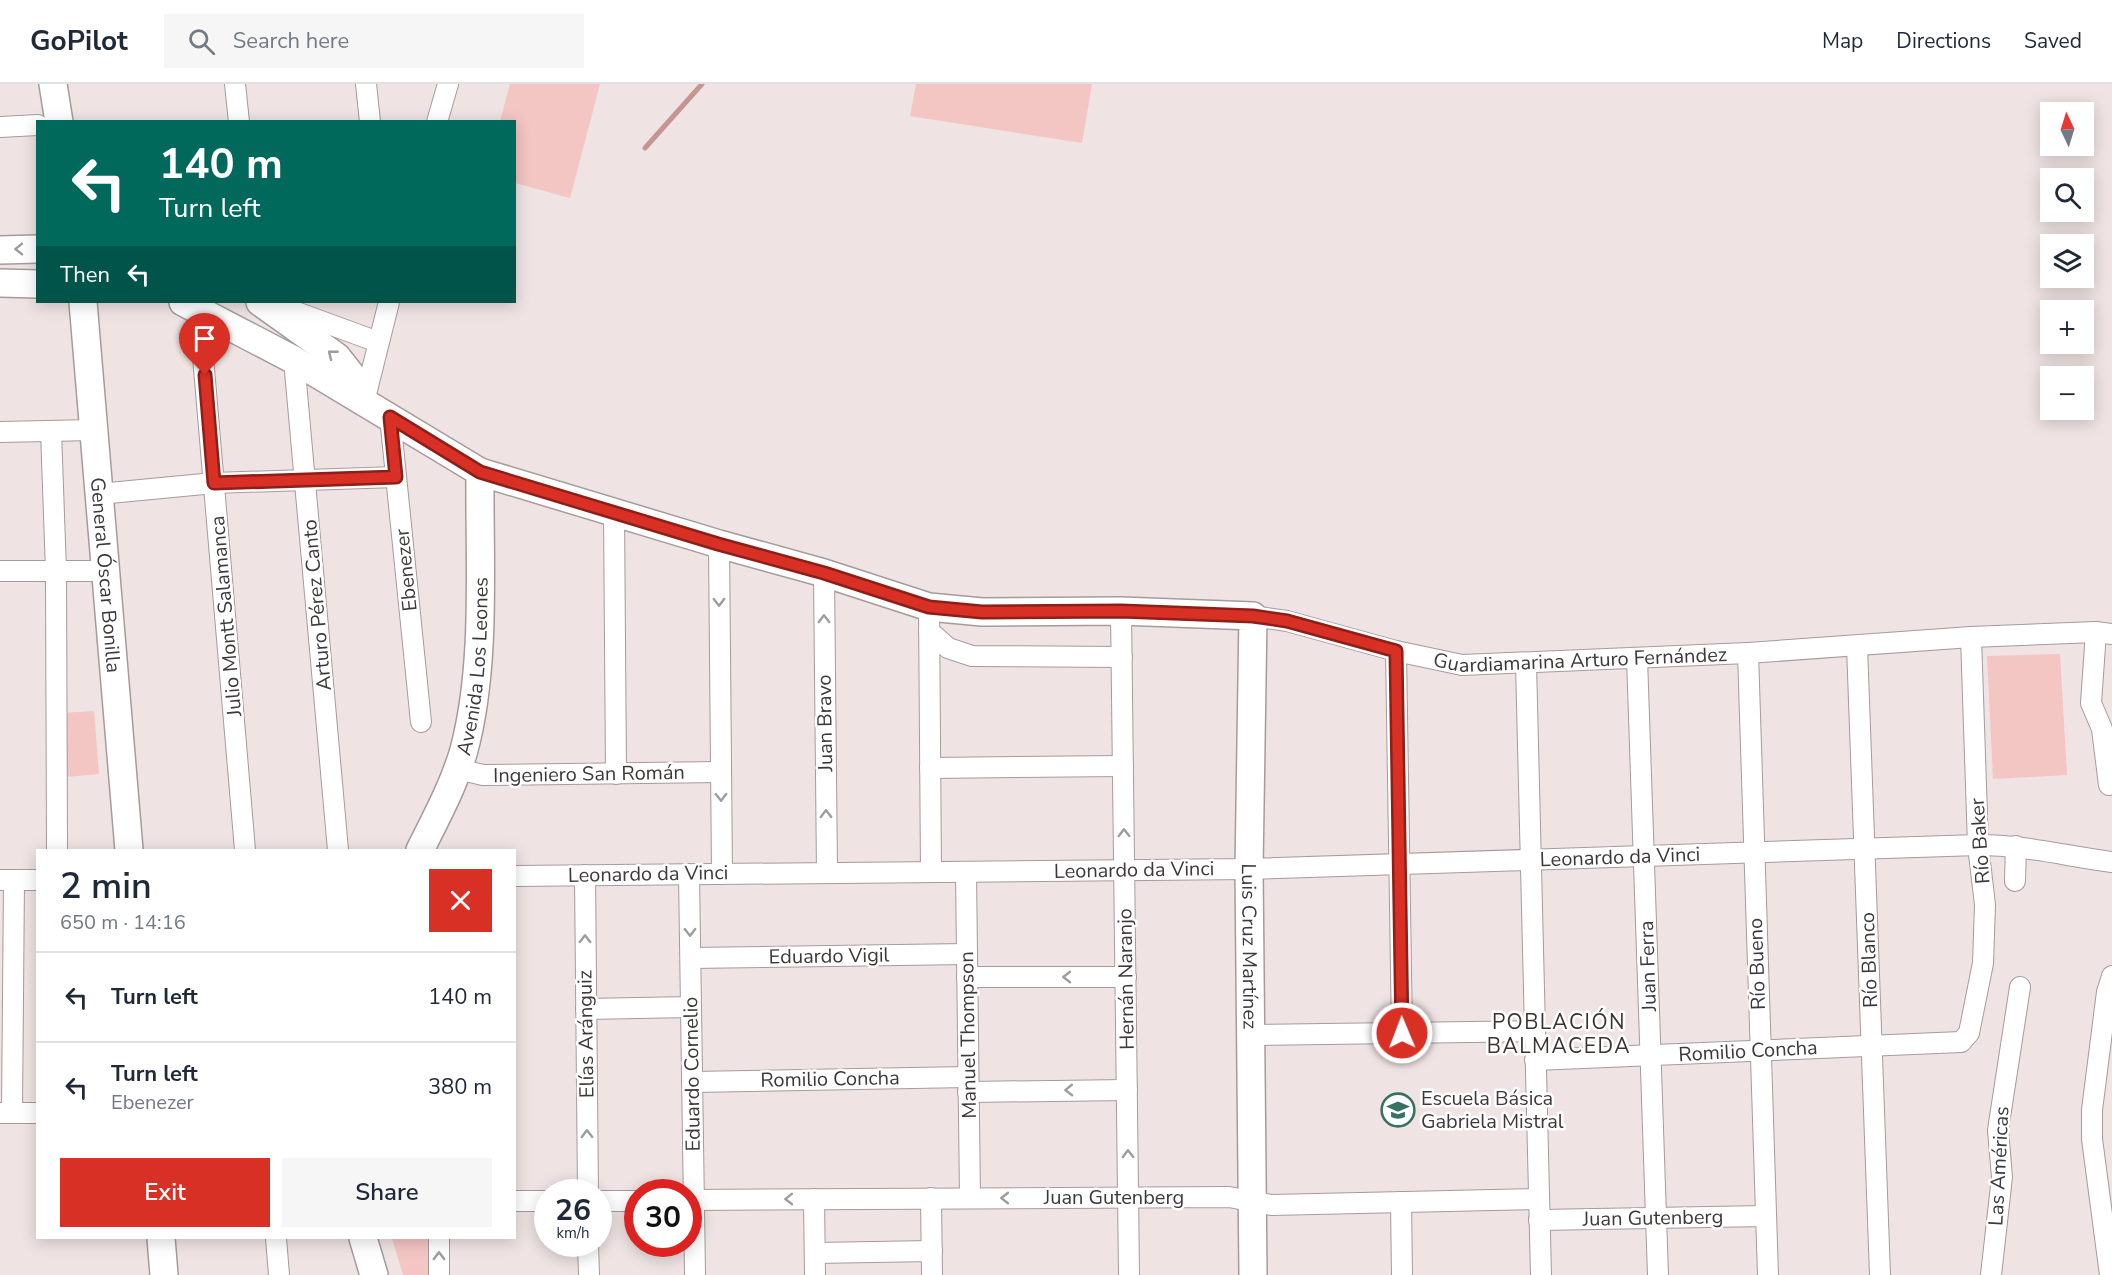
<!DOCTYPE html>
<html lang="en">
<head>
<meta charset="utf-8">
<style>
	body { margin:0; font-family:"Nunito Sans",sans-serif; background:#f6f6f7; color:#1f2937; height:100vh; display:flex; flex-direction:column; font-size:22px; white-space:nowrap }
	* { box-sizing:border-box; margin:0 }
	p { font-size:20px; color:#747a83 }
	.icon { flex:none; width:33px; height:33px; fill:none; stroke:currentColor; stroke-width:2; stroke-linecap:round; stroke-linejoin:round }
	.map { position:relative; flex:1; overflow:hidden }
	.side { position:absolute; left:36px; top:765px; width:480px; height:390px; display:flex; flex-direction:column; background:#fff; border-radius:0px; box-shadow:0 3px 15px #0003 }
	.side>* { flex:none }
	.banner { position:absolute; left:36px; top:36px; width:480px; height:183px; border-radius:0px; box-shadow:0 3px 15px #0003; background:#00695c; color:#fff; overflow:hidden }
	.needle { width:39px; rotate:356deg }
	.tools { position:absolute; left:2040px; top:18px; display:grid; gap:12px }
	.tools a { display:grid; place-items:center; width:54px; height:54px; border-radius:0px; background:#fff; box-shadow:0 3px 15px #0003; font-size:30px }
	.speed { position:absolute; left:534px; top:1095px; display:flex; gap:12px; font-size:30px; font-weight:700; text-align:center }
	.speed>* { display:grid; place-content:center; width:78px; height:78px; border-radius:50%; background:#fff; box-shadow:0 3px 15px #0003; line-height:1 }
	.speed small { font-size:15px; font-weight:400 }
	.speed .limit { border:9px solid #d22; background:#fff; color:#111 }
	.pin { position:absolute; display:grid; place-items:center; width:51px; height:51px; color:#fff; margin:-62px -26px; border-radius:50% 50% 50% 0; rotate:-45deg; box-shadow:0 0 6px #0007 }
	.pin .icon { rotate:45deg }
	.me { position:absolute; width:66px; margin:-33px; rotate:359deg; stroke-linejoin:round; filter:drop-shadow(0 0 4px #0008) }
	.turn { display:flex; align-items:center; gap:21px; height:126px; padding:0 24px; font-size:27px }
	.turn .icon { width:78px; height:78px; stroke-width:2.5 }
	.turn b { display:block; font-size:42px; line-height:51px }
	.then { display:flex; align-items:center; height:57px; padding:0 24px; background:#0003; gap:12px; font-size:22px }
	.round { display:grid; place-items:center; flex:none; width:63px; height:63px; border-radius:0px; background:#f6f6f7 }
	.summary { display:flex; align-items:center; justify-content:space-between; height:102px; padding:0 24px }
	h1 { font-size:36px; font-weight:600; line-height:45px }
	.button { display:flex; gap:12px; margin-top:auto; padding:12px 24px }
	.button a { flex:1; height:69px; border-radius:0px; background:#d93025; color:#fff; font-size:24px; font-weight:600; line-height:69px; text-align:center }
	.button a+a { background:#f6f6f7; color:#1f2937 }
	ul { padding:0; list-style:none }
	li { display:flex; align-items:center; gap:18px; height:90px; padding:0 24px; border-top:2px solid #e0e1e3 }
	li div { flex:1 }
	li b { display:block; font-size:22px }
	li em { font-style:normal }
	header { display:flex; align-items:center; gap:36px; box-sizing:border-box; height:84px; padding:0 30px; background:#fff; border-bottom:2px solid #e0e1e3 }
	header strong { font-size:28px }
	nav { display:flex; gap:33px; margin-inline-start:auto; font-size:21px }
	.search { width:420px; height:54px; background:#f6f6f7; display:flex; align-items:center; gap:15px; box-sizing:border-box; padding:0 21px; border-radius:0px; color:#747a83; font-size:22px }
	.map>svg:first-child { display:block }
	.green { fill:#f3c5c3 }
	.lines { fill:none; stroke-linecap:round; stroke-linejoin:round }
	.stream { stroke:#c69493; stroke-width:5 }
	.street-casing { stroke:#a69b9b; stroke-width:22 }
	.secondary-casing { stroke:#a69b9b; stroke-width:30 }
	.street { stroke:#fff; stroke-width:20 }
	.secondary { stroke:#fff; stroke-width:27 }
	.oneway { stroke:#9e9c9c }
	.route-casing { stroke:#8d1f18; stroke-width:15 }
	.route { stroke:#d93025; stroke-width:10 }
	.labels { text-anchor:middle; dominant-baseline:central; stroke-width:5; stroke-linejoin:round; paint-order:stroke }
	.street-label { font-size:20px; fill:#3d3939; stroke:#fff }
	.poi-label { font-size:20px; fill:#3d3939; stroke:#fff; text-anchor:start }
	.neighbourhood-label { font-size:21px; letter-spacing:1.5px; fill:#3b3232; stroke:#fff }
</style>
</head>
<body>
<header>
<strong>GoPilot</strong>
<div class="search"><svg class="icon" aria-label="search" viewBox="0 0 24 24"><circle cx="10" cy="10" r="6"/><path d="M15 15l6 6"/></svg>Search here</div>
<nav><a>Map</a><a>Directions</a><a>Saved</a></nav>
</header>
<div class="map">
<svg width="2112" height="1191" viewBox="0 0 2112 1191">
	<rect width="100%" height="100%" fill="#efe3e3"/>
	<path class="green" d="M510,0h90l-30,114 -55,-15 -1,-61 -14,-1z
		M916,0h176l-10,59 -172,-27z
		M2060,570l7,121 -74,4 -6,-123z
		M94,627l5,63 -34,3 -5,-64z
		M392,1154h40l-1,37h-28z"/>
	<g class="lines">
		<path class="stream" d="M645,64l57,-64"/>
		<g class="street-casing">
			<g id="street">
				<path d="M235,0l4,38"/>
				<path d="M366,0l4,38"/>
				<path d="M437,38l11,-38"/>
				<path d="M0,43l38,-2"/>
				<path d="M277,221l101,37"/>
				<path d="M199,226l46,540"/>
				<path d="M294,276l44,490"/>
				<path d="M364,318l25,-100"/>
				<path d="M390,333l31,305"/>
				<path d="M51,347l5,140 1,279"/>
				<path d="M0,348l94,-2"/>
				<path d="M99,410l115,-11 182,-6"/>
				<path d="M614,427l2,263"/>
				<path d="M719,460l3,330"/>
				<path d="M0,487h106"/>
				<path d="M824,489l3,300"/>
				<path d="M929,523l2,265"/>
				<path d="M1121,527l8,664"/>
				<path id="s1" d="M1253,532l34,5 109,30 66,14 286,-12 223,-16 125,-5 16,2"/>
				<path d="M929,547l19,17 24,8 150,1"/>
				<path d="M2096,548l-5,71 11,26 7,56"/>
				<path d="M1857,562l23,629"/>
				<path d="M1396,567l6,382"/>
				<path d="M1748,569l20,622"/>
				<path d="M1637,574l21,617"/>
				<path d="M1526,579l15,612"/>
				<path d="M930,684l193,-2"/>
				<path d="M458,685l25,6 238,-3"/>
				<path d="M966,788l4,326"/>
				<path d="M689,790l6,401"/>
				<path d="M585,791l3,317"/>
				<path d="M514,792l735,-7 729,-24c47,0 88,11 134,17"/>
				<path d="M0,796h38"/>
				<path d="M2015,797l1,-35"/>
				<path d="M691,874l276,-4"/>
				<path d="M967,893h159"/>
				<path d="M586,925l105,-2"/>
				<path d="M1251,951l284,-4"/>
				<path d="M1535,976l426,-18 8,-9 14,-70 2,-58 -7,-60 -7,-208"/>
				<path d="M692,998l276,-5"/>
				<path d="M968,1008l159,-2"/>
				<path d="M0,1029h38"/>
				<path d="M12,1029l2,-233"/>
				<path d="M931,1114l1,77"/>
				<path d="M814,1115l1,76"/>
				<path d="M688,1116l541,-3 42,8 268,-6"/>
				<path d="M514,1117h34"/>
				<path d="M598,1117h40"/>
				<path d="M1401,1118l1,73"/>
				<path d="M1539,1136l227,-4"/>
				<path d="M276,1154l3,37"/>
				<path d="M439,1154v37"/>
				<path d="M588,1160l1,31"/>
				<path d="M815,1169l117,-2"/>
				<path d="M1991,1191l11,-98 -4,-47 22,-143"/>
				<path d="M2110,1191l-18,-136v-29l15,-118 5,-16"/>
			</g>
		</g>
		<g class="secondary-casing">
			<g id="secondary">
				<path d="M53,0l6,38"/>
				<path d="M0,166l38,-1"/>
				<path d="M0,199l38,1"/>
				<path id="s2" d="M83,218l46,548"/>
				<path id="s3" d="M183,218l111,58 186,112 239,72 105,29 105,34 53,5 139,-1 132,5 -4,253 4,406"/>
				<path d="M260,218l77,55 15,19 11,25"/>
				<path id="s4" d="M420,766c16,-32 34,-65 44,-100 23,-87 15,-189 16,-278"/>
				<path d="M161,1154l3,37"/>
				<path d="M363,1154l11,37"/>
			</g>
		</g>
		<use href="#street" class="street"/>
		<use href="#secondary" class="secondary"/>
	</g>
	<defs><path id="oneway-chevron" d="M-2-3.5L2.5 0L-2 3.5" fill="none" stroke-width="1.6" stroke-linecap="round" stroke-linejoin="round" transform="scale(1.5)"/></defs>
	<g class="oneway">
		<use href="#oneway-chevron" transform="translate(19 165) rotate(179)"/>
		<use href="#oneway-chevron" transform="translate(332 270) rotate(-141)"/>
		<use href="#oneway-chevron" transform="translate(719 518) rotate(89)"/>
		<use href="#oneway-chevron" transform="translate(824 535) rotate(-91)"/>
		<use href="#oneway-chevron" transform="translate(721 713) rotate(89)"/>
		<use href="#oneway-chevron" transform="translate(826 730) rotate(-91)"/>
		<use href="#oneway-chevron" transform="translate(1124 749) rotate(-91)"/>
		<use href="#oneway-chevron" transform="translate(690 848) rotate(89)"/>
		<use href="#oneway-chevron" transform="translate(585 855) rotate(-90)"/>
		<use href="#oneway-chevron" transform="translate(1067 893) rotate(180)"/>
		<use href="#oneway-chevron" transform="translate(1069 1006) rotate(179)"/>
		<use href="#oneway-chevron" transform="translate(587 1050) rotate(-91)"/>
		<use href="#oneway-chevron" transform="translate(1128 1070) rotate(-91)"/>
		<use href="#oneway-chevron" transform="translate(1005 1114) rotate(180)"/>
		<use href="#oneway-chevron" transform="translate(789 1115) rotate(179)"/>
		<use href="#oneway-chevron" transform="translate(439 1172) rotate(-90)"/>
	</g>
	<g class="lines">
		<g class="route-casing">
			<path id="route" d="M205,291l9,108 182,-6 -6,-60 90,55 238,72 106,29 105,34 53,5 139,-1 132,5 34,5 109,30 6,382"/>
		</g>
		<use href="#route" class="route"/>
	</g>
	<defs>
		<g id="school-ring" transform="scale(1.725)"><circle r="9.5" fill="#fff" stroke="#357360" stroke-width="1.5"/><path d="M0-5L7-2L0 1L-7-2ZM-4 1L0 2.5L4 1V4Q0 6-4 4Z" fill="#357360"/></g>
	</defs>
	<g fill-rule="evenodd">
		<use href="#school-ring" x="1398" y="1026"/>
	</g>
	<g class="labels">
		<g class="street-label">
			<text transform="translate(406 486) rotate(-96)">Ebenezer</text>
			<text stroke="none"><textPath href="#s2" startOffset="274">General Óscar Bonilla</textPath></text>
			<text transform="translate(317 521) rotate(-95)">Arturo Pérez Canto</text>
			<text transform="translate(226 532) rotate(-95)">Julio Montt Salamanca</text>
			<text stroke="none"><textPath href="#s1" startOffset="333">Guardiamarina Arturo Fernández</textPath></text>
			<text stroke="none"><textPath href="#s4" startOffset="194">Avenida Los Leones</textPath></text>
			<text transform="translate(825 639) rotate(-91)">Juan Bravo</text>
			<text transform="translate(589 690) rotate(-1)">Ingeniero San Román</text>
			<text transform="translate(1980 757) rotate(-94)">Río Baker</text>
			<text transform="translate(1620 773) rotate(-2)">Leonardo da Vinci</text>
			<text transform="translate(1134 786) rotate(-1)">Leonardo da Vinci</text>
			<text transform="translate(648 790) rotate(-1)">Leonardo da Vinci</text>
			<text stroke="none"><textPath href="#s3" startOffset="1466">Luis Cruz Martínez</textPath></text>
			<text transform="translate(829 872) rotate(-1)">Eduardo Vigil</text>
			<text transform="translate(1869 876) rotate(-92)">Río Blanco</text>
			<text transform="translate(1757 880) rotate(-92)">Río Bueno</text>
			<text transform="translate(1648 882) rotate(-92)">Juan Ferra</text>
			<text transform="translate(1126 895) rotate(-91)">Hernán Naranjo</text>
			<text transform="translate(586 950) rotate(-91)">Elías Aránguiz</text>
			<text transform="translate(968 951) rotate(-91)">Manuel Thompson</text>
			<text transform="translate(1748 967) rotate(-3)">Romilio Concha</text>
			<text transform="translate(692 990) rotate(-91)">Eduardo Cornelio</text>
			<text transform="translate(830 995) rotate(-1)">Romilio Concha</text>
			<text transform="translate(1999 1082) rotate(-87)">Las Américas</text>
			<text x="1114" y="1113">Juan Gutenberg</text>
			<text transform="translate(1653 1134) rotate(-1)">Juan Gutenberg</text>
		</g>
		<g class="poi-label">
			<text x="1421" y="1014">Escuela Básica<tspan x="1421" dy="23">Gabriela Mistral</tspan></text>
		</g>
		<g class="neighbourhood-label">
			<text x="1559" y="938">POBLACIÓN<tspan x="1559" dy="24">BALMACEDA</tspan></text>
		</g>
	</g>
</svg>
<div class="tools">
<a><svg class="needle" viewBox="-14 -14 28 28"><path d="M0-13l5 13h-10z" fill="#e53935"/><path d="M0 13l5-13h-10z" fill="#747a83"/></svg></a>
<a><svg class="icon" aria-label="search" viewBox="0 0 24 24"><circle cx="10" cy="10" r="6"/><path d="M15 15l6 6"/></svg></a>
<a><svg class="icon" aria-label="layers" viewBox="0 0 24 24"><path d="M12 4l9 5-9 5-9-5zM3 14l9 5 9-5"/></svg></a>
<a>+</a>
<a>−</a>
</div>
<div class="speed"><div>26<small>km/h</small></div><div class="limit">30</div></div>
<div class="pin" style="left:205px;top:291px;background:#d93025"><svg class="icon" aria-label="arrive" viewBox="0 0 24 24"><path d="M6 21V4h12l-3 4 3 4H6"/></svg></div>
<svg class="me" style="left:1402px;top:949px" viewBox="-20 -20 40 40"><circle r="17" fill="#d93025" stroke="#fff" stroke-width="3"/><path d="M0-11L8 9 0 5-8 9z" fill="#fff"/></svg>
<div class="banner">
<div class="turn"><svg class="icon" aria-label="left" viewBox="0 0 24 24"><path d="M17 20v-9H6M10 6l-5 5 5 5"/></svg><div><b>140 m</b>Turn left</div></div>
<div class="then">Then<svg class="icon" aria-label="left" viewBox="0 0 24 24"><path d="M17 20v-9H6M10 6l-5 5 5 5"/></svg></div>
</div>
<section class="side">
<div class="summary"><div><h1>2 min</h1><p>650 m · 14:16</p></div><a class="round" style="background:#d93025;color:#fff"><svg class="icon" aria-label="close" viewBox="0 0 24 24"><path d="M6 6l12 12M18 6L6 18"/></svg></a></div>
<ul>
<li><svg class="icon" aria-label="left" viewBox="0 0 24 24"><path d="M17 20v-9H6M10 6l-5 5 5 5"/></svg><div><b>Turn left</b></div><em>140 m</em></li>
<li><svg class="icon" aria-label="left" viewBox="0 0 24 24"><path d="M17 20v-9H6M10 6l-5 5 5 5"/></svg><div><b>Turn left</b><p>Ebenezer</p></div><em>380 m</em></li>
</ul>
<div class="button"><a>Exit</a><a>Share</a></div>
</section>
</div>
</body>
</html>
